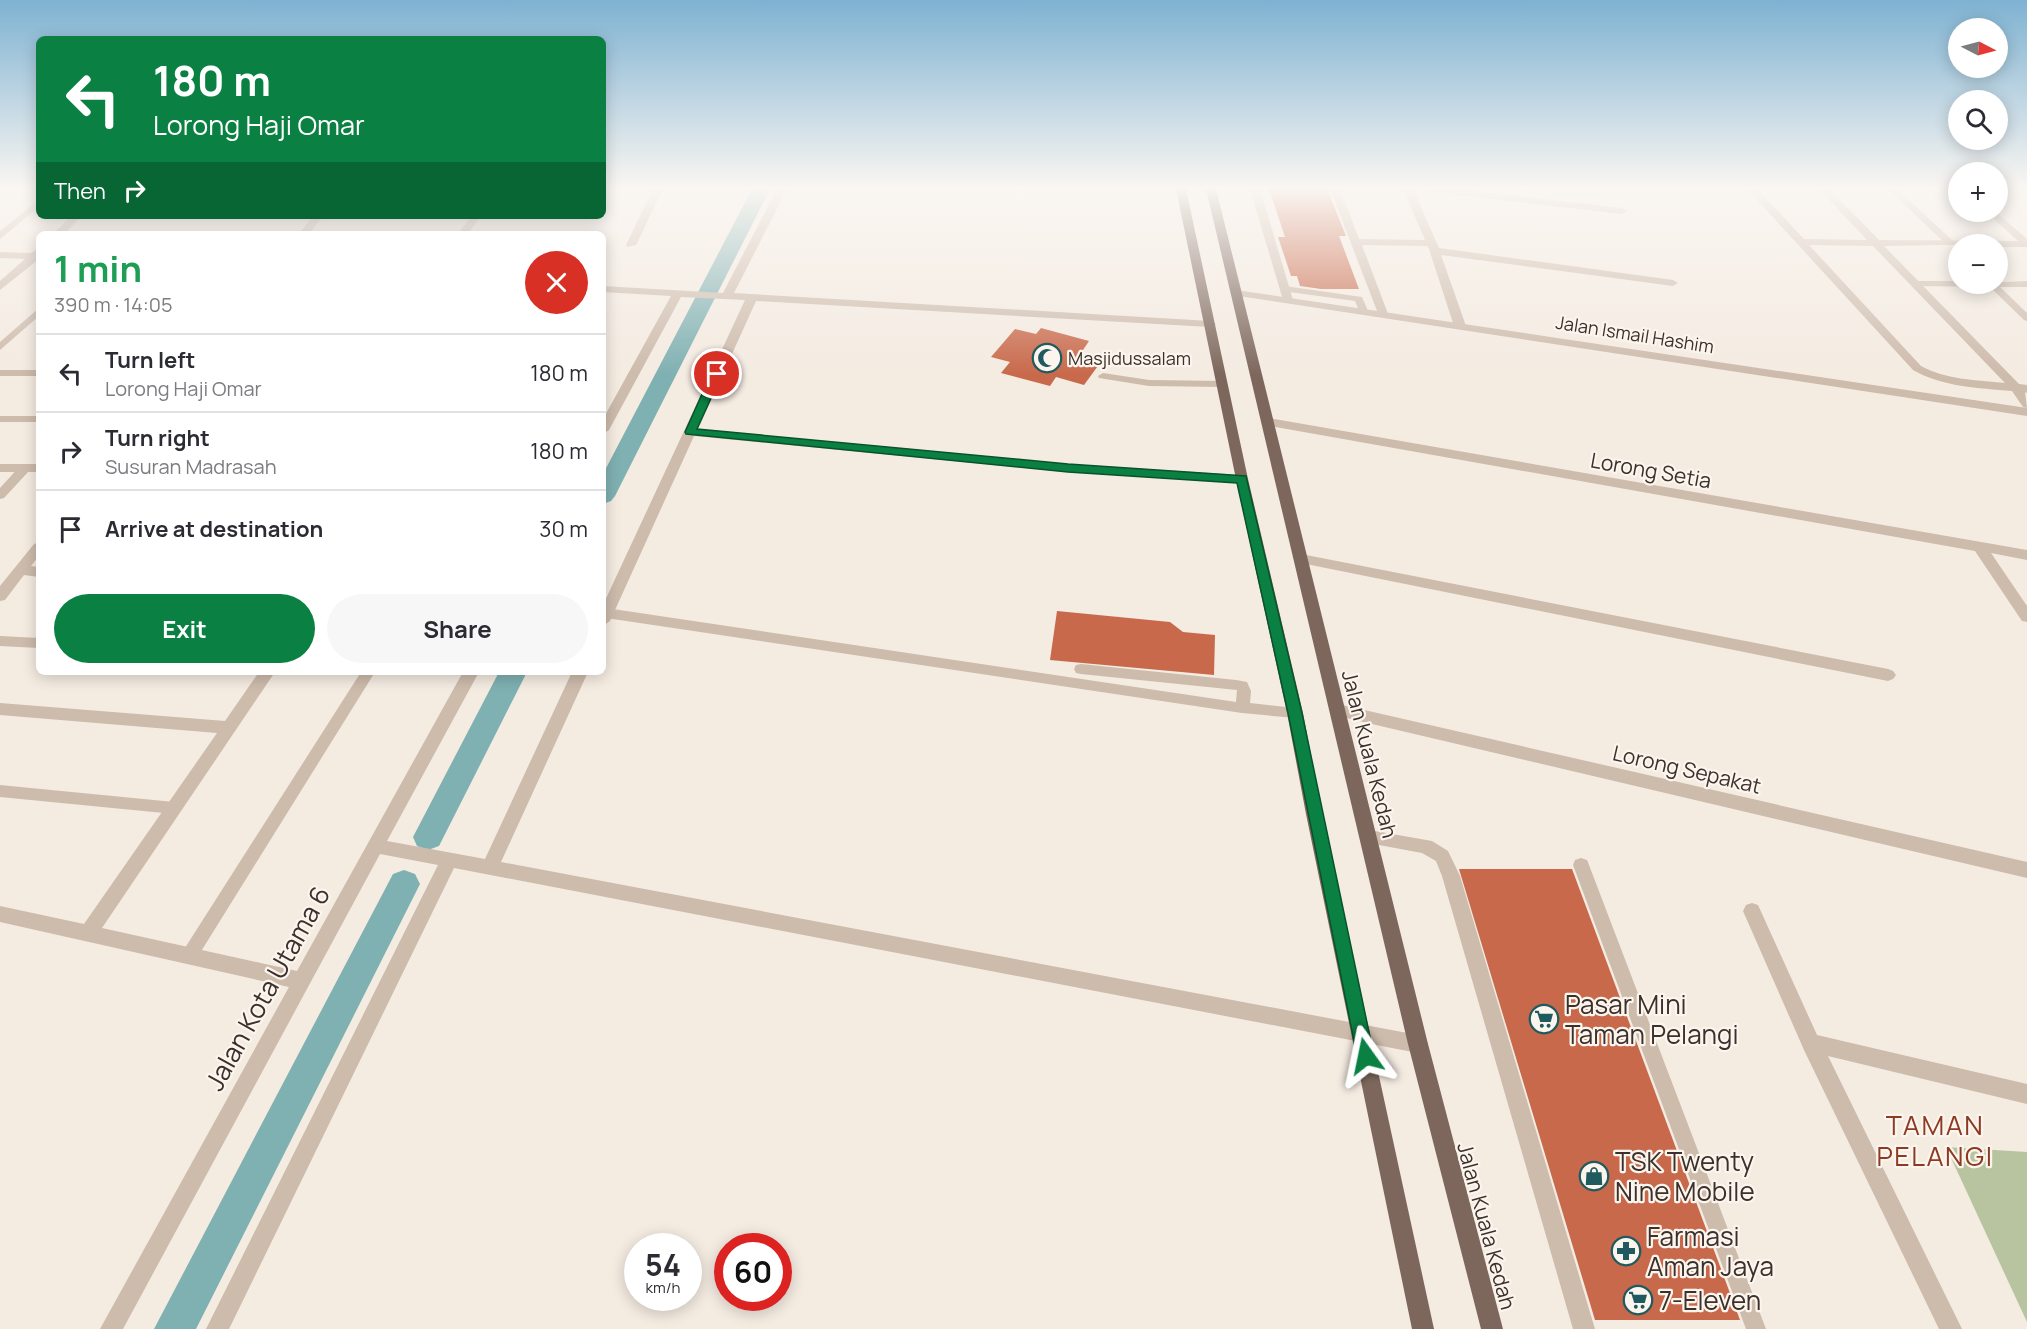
<!DOCTYPE html>
<html lang="en">
<head>
<meta charset="utf-8">
<style>
	body { margin:0; font-family:Manrope,sans-serif; background:#f7f7f7; color:#2b2b33; height:100vh; display:flex; flex-direction:column; font-size:22px; white-space:nowrap }
	* { box-sizing:border-box; margin:0 }
	p { font-size:20px; color:#7c7c81 }
	.icon { flex:none; width:33px; height:33px; fill:none; stroke:currentColor; stroke-width:2; stroke-linecap:round; stroke-linejoin:round }
	.map { position:relative; flex:1; overflow:hidden }
	.sheet { position:absolute; left:36px; top:231px; width:570px; height:444px; display:flex; flex-direction:column; background:#fff; border-radius:9px; box-shadow:0 3px 15px #0003 }
	.sheet>* { flex:none }
	.top-card { position:absolute; left:36px; top:36px; width:570px; height:183px; border-radius:9px; box-shadow:0 3px 15px #0003; background:#0b8043; color:#fff; overflow:hidden }
	.needle { width:39px; rotate:96deg }
	.controls { position:absolute; left:1948px; top:18px; display:grid; gap:12px }
	.controls a { display:grid; place-items:center; width:60px; height:60px; border-radius:50%; background:#fff; box-shadow:0 3px 15px #0003; font-size:30px }
	.speed { position:absolute; left:624px; top:1233px; display:flex; gap:12px; font-size:30px; font-weight:700; text-align:center }
	.speed>* { display:grid; place-content:center; width:78px; height:78px; border-radius:50%; background:#fff; box-shadow:0 3px 15px #0003; line-height:1 }
	.speed small { font-size:15px; font-weight:400 }
	.speed .limit { border:9px solid #d22; background:#fff; color:#111 }
	.pin { position:absolute; display:grid; place-items:center; width:51px; height:51px; color:#fff; margin:-26px; border:3px solid #fff; border-radius:50%; box-shadow:0 2px 6px #0007 }
	.me { position:absolute; width:66px; margin:-33px; rotate:348deg; stroke-linejoin:round; filter:drop-shadow(0 0 4px #0008) }
	.turn { display:flex; align-items:center; gap:21px; height:126px; padding:0 18px; font-size:27px }
	.turn .icon { width:78px; height:78px; stroke-width:2.5 }
	.turn b { display:block; font-size:42px; line-height:51px }
	.then { display:flex; align-items:center; height:57px; padding:0 18px; background:#0003; gap:12px; font-size:22px }
	.round { display:grid; place-items:center; flex:none; width:63px; height:63px; border-radius:32px; background:#f7f7f7 }
	.summary { display:flex; align-items:center; justify-content:space-between; height:102px; padding:0 18px }
	h1 { font-size:36px; font-weight:700; line-height:45px; color:#1e9e55 }
	.primary-button { display:flex; gap:12px; margin-top:auto; padding:12px 18px }
	.primary-button a { flex:1; height:69px; border-radius:36px; background:#0b8043; color:#fff; font-size:24px; font-weight:700; line-height:69px; text-align:center }
	.primary-button a+a { background:#f7f7f7; color:#2b2b33 }
	ul { padding:0; list-style:none }
	li { display:flex; align-items:center; gap:18px; height:78px; padding:0 18px; border-top:2px solid #e1e1e2 }
	li div { flex:1 }
	li b { display:block; font-size:22px }
	li em { font-style:normal }
	.map>svg:first-child { display:block }
	.green { fill:#b8c4a0 }
	.lines { fill:none; stroke-linecap:round; stroke-linejoin:round }
	.canal { fill:#7fb0b2; fill-rule:evenodd }
	.building { fill:#c8694b }
	.service { fill:#cdbbac; fill-rule:evenodd }
	.minor { fill:#cdbbac; fill-rule:evenodd }
	.tertiary { fill:#cdbbac; fill-rule:evenodd }
	.primary { fill:#7d675c; fill-rule:evenodd }
	.route { fill:#0b8043; stroke:#07532c; stroke-width:1.5 }
	.labels { text-anchor:middle; dominant-baseline:central; stroke-width:4.5; stroke-linejoin:round; paint-order:stroke }
	.far-street-label { font-size:18px; fill:#3b302b; stroke:#fbf5ee }
	.far-poi-label { font-size:18px; fill:#3b302b; stroke:#fbf5ee; text-anchor:start }
	.street-label { font-size:21px; fill:#3b302b; stroke:#fbf5ee }
	.near-street-label { font-size:26px; fill:#3b302b; stroke:#fbf5ee }
	.near-poi-label { font-size:26px; fill:#3b302b; stroke:#fbf5ee; text-anchor:start }
	.near-neighbourhood-label { font-size:27px; letter-spacing:1.5px; fill:#8c3b22; stroke:#fbf5ee }
</style>
</head>
<body>
<div class="map">
<svg width="2027" height="1329" viewBox="0 0 2027 1329">
	<rect width="100%" height="100%" fill="#f4ebe1"/>
	<path class="green" d="M1946,1147l81,5v170z"/>
	<g class="lines">
		<path class="canal" d="M752,189h18l-155,307 -4,5 -8,3v-30z
			M499,672h28l-88,174 -11,4 -11,-4 -4,-9z
			M404,870l11,4 5,10 -224,445h-42l239,-455z"/>
	</g>
	<path class="building" d="M1269,189h58l19,47h-7l20,53h-38l-21,-3 -3,-10h-6l-13,-39h7z
		M1041,328l48,13 -8,12 22,6 -19,26 -28,-8 -6,9 -49,-13 9,-11 -19,-5 24,-28 21,5z
		M1057,611l113,11 13,10 32,3 -1,40 -164,-15z
		M1459,869h113l168,451h-145z"/>
	<g class="lines">
		<path class="service" d="M1888,189h9l56,52v4h-6z
			M39,200v7l-39,32v-8z
			M1916,281h43v3l68,-3v6h-27l27,26v8l-3,-1 -34,-33 -77,-1v-4z
			M1285,286l77,11 6,14 -8,2 -5,-12 -73,-10 -2,-2z
			M39,308v8l-39,34v-8z
			M1103,373l46,7 73,1 5,3 -5,3 -73,-1 -50,-8 -1,-2z
			M0,416h39v6h-39z
			M25,464l6,4 -2,3 -25,27 -4,1v-11l21,-23z
			M606,608l630,94 1,-12 -156,-16 -5,-1 -2,-4 2,-4 5,-1 155,16 11,2 4,9 -1,12 45,5 5,1 2,4 -2,4 -5,1 -53,-5 -636,-95 -3,-1v-8z
			M0,636l39,2v10l-39,-2z
			M361,672h14l-180,289 -6,3 -6,-3 -2,-5 2,-5z
			M0,785l174,17 5,2 2,4 -2,4 -5,2 -174,-17z
			M1581,858l6,2 2,5 177,464h-20l-173,-464 2,-5z"/>
		<path class="minor" d="M653,189h10l-27,56 -9,2 -1,-2z
			M777,189h10l-53,104 476,28 6,3 -6,3 -454,-26 -58,128 370,35 174,11 6,4 -6,4 -174,-11 -374,-36 -84,185 -7,5v-21l142,-305 -64,-3 -72,133 -6,4v-15l68,-123 -68,-4v-6l120,7z
			M1250,189h10l33,111 -1,2 -4,1 -5,-3z
			M1330,189h10l19,50 66,1 -22,-51h10l26,59 234,32 5,3 -5,3 -232,-31 25,71 -6,3 -6,-3 -26,-80 -66,-1 26,69 -1,2h-8z
			M1426,189h27l169,19 5,3 -5,3 -191,-22z
			M1747,189h10l47,50 63,1 -48,-51h10l50,51 139,1 -32,-29h10l31,27v8h-29v-3l-114,2 135,138 8,1v8l-2,-1 2,16 -4,-1 -11,-16c-34,-3 -69,-4 -99,-21zM1809,245l64,1 132,137c-29,-3 -58,-3 -84,-17z
			M71,216h11l-18,18h-11z
			M313,216h10l-14,18h-10z
			M471,216h10l-13,18h-10z
			M39,248v11l-39,31v-9l25,-22 -25,-1v-6l31,1z
			M0,370h39v6h-39z
			M1268,418l759,132v10l-36,-7 36,53v16l-5,-1 -47,-70 -711,-126v-6z
			M0,464h39v8h-39z
			M39,542v14l-8,10 8,1v10l-15,-2 -19,25 -5,1v-15l34,-42z
			M1301,554l587,115 5,2 3,4 -3,4 -5,2 -592,-119 -2,-3 2,-3z
			M259,672h16l-173,256 195,43 166,-299h16l-92,169 98,18 87,-187h16l-87,190 917,173 7,2 3,7 -3,7 -7,2 -964,-185 -225,461h-23l232,-464 -58,-11 -257,475h-23l189,-342 -289,-65v-16l84,18 133,-191 -217,-18v-12l225,18z
			M1338,704l689,158v16l-689,-162 -5,-2 -3,-4 3,-4z
			M1369,830l63,11 16,10 12,25 135,453h-22l-131,-453 -6,-15 -14,-8 -59,-11 -3,-5 3,-5z
			M1752,903l6,2 59,130 210,49v20l-199,-48 134,273h-23l-135,-279 -61,-139 3,-6z"/>
		<path class="tertiary" d="M1236,290l791,118v8l-795,-121 -1,-2z"/>
		<path class="primary" d="M1176,189h10l62,290 55,234 19,101 112,515h-22l-106,-515 -19,-101 -51,-234z
			M1206,189h10l212,855 75,285h-22l-73,-285z"/>
	</g>
	<linearGradient id="sky" x2="0" y2="1"><stop stop-color="#7eb2d2"/><stop offset="0.5" stop-color="#faf6f2"/><stop offset="1" stop-color="#faf6f2" stop-opacity="0"/></linearGradient>
	<rect width="2027" height="375" fill="url(#sky)"/>
	<path class="route" d="M717,371l5,3 -25,55 371,35 178,12 56,237 72,343 -2,6 -6,3 -7,-3 -2,-6 -69,-343 -51,-230 -169,-11 -382,-38 -1,-2 26,-58z"/>
	<defs>
		<g id="mosque-ring" transform="scale(1.5)"><circle r="9.5" fill="#fbf5ee" stroke="#1f5a5e" stroke-width="1.5"/><path d="M3.5-4.9A6 6 0 1 0 3.5 4.9A5 5 0 1 1 3.5-4.9Z" fill="#1f5a5e"/></g>
		<g id="supermarket-ring" transform="scale(1.5)"><circle r="9.5" fill="#fbf5ee" stroke="#1f5a5e" stroke-width="1.5"/><path d="M-6-5.5h2.5l.6 2H6L4.5 2H-2.5L-4.4-4H-6ZM-1.5 3.2a1.3 1.3 0 1 0 .1 0ZM3 3.2a1.3 1.3 0 1 0 .1 0Z" fill="#1f5a5e"/></g>
		<g id="shop-ring" transform="scale(1.5)"><circle r="9.5" fill="#fbf5ee" stroke="#1f5a5e" stroke-width="1.5"/><path d="M-5-2.5h2.3a2.7 3.5 0 0 1 5.4 0H5L5.5 6h-11ZM-1.5-2.5h3a1.5 2.3 0 0 0-3 0Z" fill="#1f5a5e"/></g>
		<g id="pharmacy-ring" transform="scale(1.5)"><circle r="9.5" fill="#fbf5ee" stroke="#1f5a5e" stroke-width="1.5"/><path d="M-2-6h4v4h4v4h-4v4h-4v-4h-4v-4h4Z" fill="#1f5a5e"/></g>
	</defs>
	<g fill-rule="evenodd">
		<use href="#mosque-ring" x="1047" y="358"/>
		<use href="#supermarket-ring" x="1544" y="1019"/>
		<use href="#shop-ring" x="1594" y="1176"/>
		<use href="#pharmacy-ring" x="1626" y="1251"/>
		<use href="#supermarket-ring" x="1638" y="1300"/>
	</g>
	<g class="labels">
		<g class="far-street-label">
			<text transform="translate(1635 334) rotate(9)">Jalan Ismail Hashim</text>
		</g>
		<g class="far-poi-label">
			<text x="1068" y="358">Masjidussalam</text>
		</g>
		<g class="street-label">
			<text transform="translate(1651 470) rotate(10)">Lorong Setia</text>
			<text transform="translate(1370 754) rotate(76)">Jalan Kuala Kedah</text>
			<text transform="translate(1687 769) rotate(13)">Lorong Sepakat</text>
			<text transform="translate(1487 1226) rotate(75)">Jalan Kuala Kedah</text>
		</g>
		<g class="near-street-label">
			<text transform="translate(267 988) rotate(-61)">Jalan Kota Utama 6</text>
		</g>
		<g class="near-poi-label">
			<text x="1565" y="1004">Pasar Mini<tspan x="1565" dy="30">Taman Pelangi</tspan></text>
			<text x="1615" y="1161">TSK Twenty<tspan x="1615" dy="30">Nine Mobile</tspan></text>
			<text x="1647" y="1236">Farmasi<tspan x="1647" dy="30">Aman Jaya</tspan></text>
			<text x="1659" y="1300">7-Eleven</text>
		</g>
		<g class="near-neighbourhood-label">
			<text x="1935" y="1124">TAMAN<tspan x="1935" dy="31">PELANGI</tspan></text>
		</g>
	</g>
</svg>
<div class="controls">
<a><svg class="needle" viewBox="-14 -14 28 28"><path d="M0-13l5 13h-10z" fill="#e53935"/><path d="M0 13l5-13h-10z" fill="#7c7c81"/></svg></a>
<a><svg class="icon" aria-label="search" viewBox="0 0 24 24"><circle cx="10" cy="10" r="6"/><path d="M15 15l6 6"/></svg></a>
<a>+</a>
<a>−</a>
</div>
<div class="speed"><div>54<small>km/h</small></div><div class="limit">60</div></div>
<div class="pin" style="left:717px;top:374px;background:#d93025"><svg class="icon" aria-label="arrive" viewBox="0 0 24 24"><path d="M6 21V4h12l-3 4 3 4H6"/></svg></div>
<svg class="me" style="left:1366px;top:1056px" viewBox="-20 -20 40 40"><path d="M0-17L14 15 0 8-14 15z" fill="#0b8043" stroke="#fff" stroke-width="4"/></svg>
<div class="top-card">
<div class="turn"><svg class="icon" aria-label="left" viewBox="0 0 24 24"><path d="M17 20v-9H6M10 6l-5 5 5 5"/></svg><div><b>180 m</b>Lorong Haji Omar</div></div>
<div class="then">Then<svg class="icon" aria-label="right" viewBox="0 0 24 24"><path d="M7 20v-9h11M14 6l5 5-5 5"/></svg></div>
</div>
<section class="sheet">
<div class="summary"><div><h1>1 min</h1><p>390 m · 14:05</p></div><a class="round" style="background:#d93025;color:#fff"><svg class="icon" aria-label="close" viewBox="0 0 24 24"><path d="M6 6l12 12M18 6L6 18"/></svg></a></div>
<ul>
<li><svg class="icon" aria-label="left" viewBox="0 0 24 24"><path d="M17 20v-9H6M10 6l-5 5 5 5"/></svg><div><b>Turn left</b><p>Lorong Haji Omar</p></div><em>180 m</em></li>
<li><svg class="icon" aria-label="right" viewBox="0 0 24 24"><path d="M7 20v-9h11M14 6l5 5-5 5"/></svg><div><b>Turn right</b><p>Susuran Madrasah</p></div><em>180 m</em></li>
<li><svg class="icon" aria-label="arrive" viewBox="0 0 24 24"><path d="M6 21V4h12l-3 4 3 4H6"/></svg><div><b>Arrive at destination</b></div><em>30 m</em></li>
</ul>
<div class="primary-button"><a>Exit</a><a>Share</a></div>
</section>
</div>
</body>
</html>
